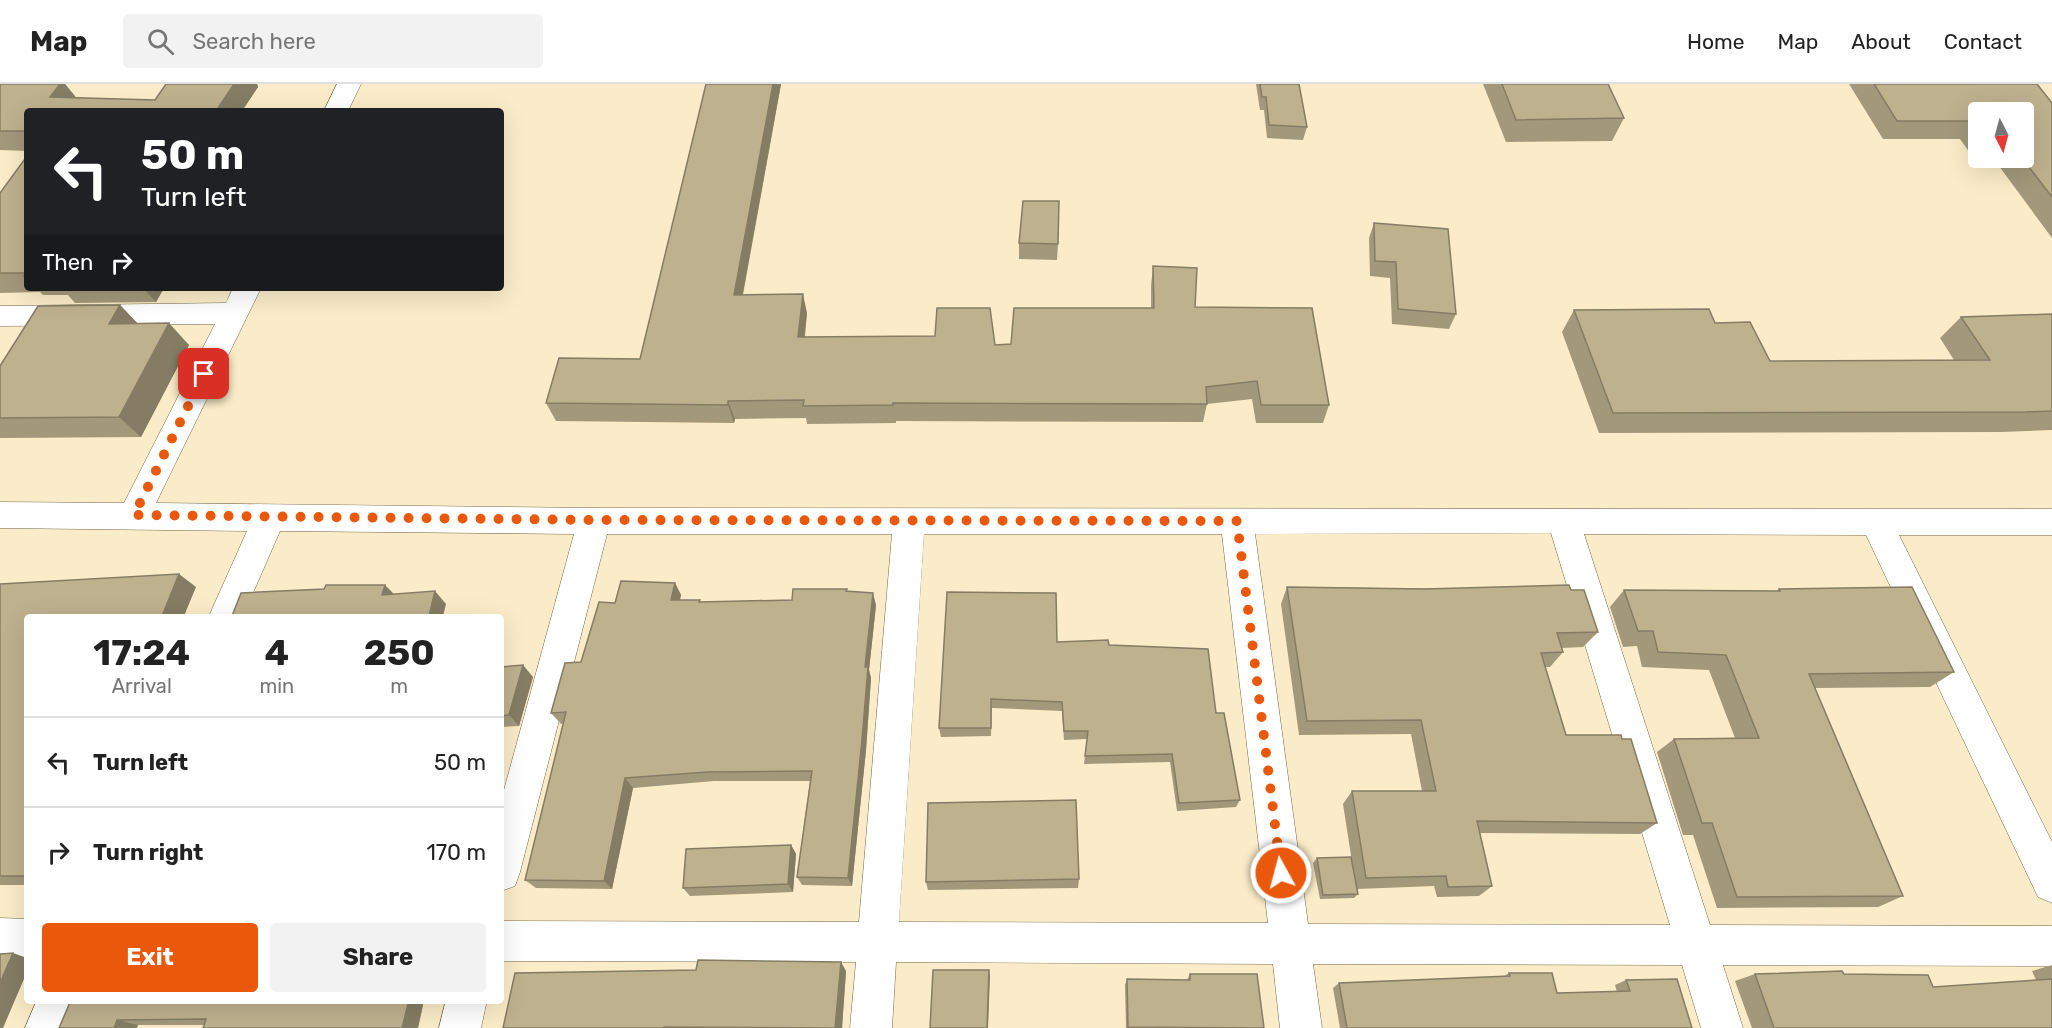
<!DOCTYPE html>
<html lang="en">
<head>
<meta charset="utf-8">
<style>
	body { margin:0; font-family:Rubik,sans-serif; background:#f2f2f2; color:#222; height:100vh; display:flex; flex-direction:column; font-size:22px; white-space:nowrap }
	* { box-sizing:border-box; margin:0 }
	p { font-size:20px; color:#767676 }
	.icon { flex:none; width:33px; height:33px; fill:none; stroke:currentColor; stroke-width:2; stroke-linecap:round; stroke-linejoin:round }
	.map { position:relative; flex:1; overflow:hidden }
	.sheet { position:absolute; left:24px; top:530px; width:480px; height:390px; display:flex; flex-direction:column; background:#fff; border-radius:6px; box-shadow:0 6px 24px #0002 }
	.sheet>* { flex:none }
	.hud { position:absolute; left:24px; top:24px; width:480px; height:183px; border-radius:6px; box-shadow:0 6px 24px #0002; background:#202124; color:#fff; overflow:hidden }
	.needle { width:39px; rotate:174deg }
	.fabs { position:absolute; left:1968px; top:18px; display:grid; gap:12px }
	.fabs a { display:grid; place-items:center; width:66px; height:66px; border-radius:6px; background:#fff; box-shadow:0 6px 24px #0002; font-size:30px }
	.pin { position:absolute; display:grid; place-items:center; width:51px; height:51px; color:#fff; margin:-26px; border-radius:12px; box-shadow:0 3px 9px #0006 }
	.me { position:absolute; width:66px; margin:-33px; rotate:353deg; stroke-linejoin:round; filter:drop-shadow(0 0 4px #0008) }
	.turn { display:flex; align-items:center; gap:21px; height:126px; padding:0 18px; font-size:27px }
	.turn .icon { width:78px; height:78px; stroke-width:2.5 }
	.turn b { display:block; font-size:42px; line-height:51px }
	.then { display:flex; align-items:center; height:57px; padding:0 18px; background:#0003; gap:12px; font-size:22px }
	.eta { display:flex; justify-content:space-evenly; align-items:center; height:102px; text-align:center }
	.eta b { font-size:36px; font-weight:700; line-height:42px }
	.cta { display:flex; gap:12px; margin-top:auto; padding:12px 18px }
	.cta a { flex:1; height:69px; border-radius:6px; background:#ea580c; color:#fff; font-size:24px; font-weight:700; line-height:69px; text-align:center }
	.cta a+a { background:#f2f2f2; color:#222 }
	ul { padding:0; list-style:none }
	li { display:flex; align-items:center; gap:18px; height:90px; padding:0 18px; border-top:2px solid #e0e0e0 }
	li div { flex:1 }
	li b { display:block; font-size:22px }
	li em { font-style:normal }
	header { display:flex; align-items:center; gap:36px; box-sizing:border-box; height:84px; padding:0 30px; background:#fff; border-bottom:2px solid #e0e0e0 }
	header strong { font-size:28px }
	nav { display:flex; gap:33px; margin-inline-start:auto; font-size:21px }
	.search { width:420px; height:54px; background:#f2f2f2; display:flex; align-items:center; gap:15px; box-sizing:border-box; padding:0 21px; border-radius:6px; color:#767676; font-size:22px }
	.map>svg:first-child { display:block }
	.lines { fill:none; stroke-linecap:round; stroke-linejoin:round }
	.minor-casing { stroke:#736746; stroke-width:1 }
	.minor { fill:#fff; fill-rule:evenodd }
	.wall { fill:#a3987a }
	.shaded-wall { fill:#857c63 }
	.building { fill:#beb18e; stroke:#857c63; stroke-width:1.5 }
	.route { stroke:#ea580c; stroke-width:10; stroke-dasharray:0 18 }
</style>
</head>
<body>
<header>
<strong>Map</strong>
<div class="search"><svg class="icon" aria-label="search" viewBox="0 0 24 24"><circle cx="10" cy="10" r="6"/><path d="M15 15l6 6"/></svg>Search here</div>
<nav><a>Home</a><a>Map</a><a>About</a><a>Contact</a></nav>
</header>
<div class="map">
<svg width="2052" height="944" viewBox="0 0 2052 944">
	<rect width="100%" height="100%" fill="#faecc8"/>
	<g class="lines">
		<g class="minor-casing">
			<path id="minor" d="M337,0h24l-13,27h-24z
				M233,204h28l-105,215 438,5 1458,1v26h-153l153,307v61l-14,-6 -172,-362 -282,-1 126,391 342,1v40l-329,-1 20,63h-42l-19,-63 -369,-1 9,64h-42l-7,-64 -377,-2 -4,66h-42l6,-66 -355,-1v-40l358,1 33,-388h-285l-87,338 -5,14 -14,5v-90l73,-267 -294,-3 -37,85h-34l38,-85 -247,-3v-26l124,1 91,-179 -215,2v-20l226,-3zM1551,449l119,392 -362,-1 -53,-390zM924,450h298l46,389 -369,-1z
				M0,834l27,1v40l-27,-1z
				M37,916h41l-11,28h-42z
				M446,916h41l-6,28h-42z"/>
		</g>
		<use href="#minor" class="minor"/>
	</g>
	<path class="wall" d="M0,0h65l11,14 79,2 11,-16h91l1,3 -16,24h-215v40l-27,-1z
		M706,0h75l-38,211 64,18 -2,24 190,8 16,-1 140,-36v-22l2,-20 42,41 134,98 -6,18h-67l-4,-24 -45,5 -4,18 -307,-1v2l-89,1 -1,-6 -71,1 -1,4 -178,-2 -10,-18 94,-44z
		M1256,0h43l8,43 -4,13 -36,-2 -3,-28h-4z
		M1483,0h125l16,34 -12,23 -106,1z
		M1849,0h188l15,19v135l-59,-80h31v-46h-46v41h-8l-10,-14h-77z
		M27,72v132h137l-8,14 -81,1 -7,-8h-25l-3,-3 -40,1v-100z
		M1374,139l82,91 -7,15 -57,-5 -2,-46 -20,-2 -1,-38z
		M1019,159l39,1 -1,16 -38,-1z
		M120,221l18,19 51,21 -48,92 -141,1v-72z
		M1574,226l141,13 55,38 184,-1 -14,-22 21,-21 91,-3v116l-50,2 -403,1 -37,-101z
		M675,499l6,12 -1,5 20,2 92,-2 55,-11v3l29,13 -7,65 2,8 -5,72 -14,136 -50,-1 -5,-8 13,-96h-96l-81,7 -21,101 -76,-1 -11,-8 39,-157 -3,1 -10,-11 64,-110z
		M0,500l196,3 -169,29v269h-27z
		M1287,503l284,3 27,42 -15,15 -21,1 1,4 -13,15h-5l21,68 91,88 -17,11 -160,-1 12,53 -13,10 -42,1 -3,-11 -77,3 1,5 -4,4 -34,1 -7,-36 4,-5 37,17 -11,-71 9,-13h70l-11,-57 -112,1 -18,-131z
		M1779,505l175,83 -24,15 -115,1 88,208 -25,11 -161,1 -24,-73h-10l-26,-83 17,-13 61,-1 -26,-68 -67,-3 -5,-21 -14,1 -13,-40 14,-17 152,1z
		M1057,558l159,71 24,87 -4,7 -59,4 -7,-49 -86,2 3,-25 -23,1 -2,-29 -70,-3 -1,28 -50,1 -2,-9z
		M501,583l32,10 -14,49 -18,1z
		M791,761l5,9 -3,38 -103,4 -7,-8z
		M1079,795l-1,9 -150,2 -2,-8z
		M2052,881v63h-300l-17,-47 20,-7h89l89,13 103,-7 -4,-9z
		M846,887l-4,57h-339z
		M1509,889l48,20 60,-1 -2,-7 11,-5 66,48h-352l-7,-40 6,-5 164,-6z
		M1190,890l74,54h-138l-1,-43 2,-6 60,1z
		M71,916h353l-6,28 -214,-3h-66l-79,3z"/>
	<path class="shaded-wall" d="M60,0h5l14,17 -29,-4z
		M234,0h23l1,3 -16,24h-22l-2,-3z
		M773,0h8l-42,230 -5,-19z
		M143,204h21l-8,14z
		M803,210l4,19 -5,43 -4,-19z
		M120,221l21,22 -32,-3z
		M169,239l20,22 -48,92 -22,-20z
		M728,317l7,18 -1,4 -6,-18z
		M179,490l17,13 -12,29h-22z
		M675,499l6,12 -4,17 -6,-12z
		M385,501l12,12 -15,-2z
		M435,507l11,13 -3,12h-14z
		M873,509l3,12 -7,65 2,8 -5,72 -14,136 -4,-8 17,-211z
		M523,581l10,12 -14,49 -10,-11z
		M625,694l8,10 -21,101 -8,-8z
		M791,761l5,9 -3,38 -5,-8z
		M13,869l14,5v14l-24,56h-3v-45z
		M841,878l5,9 -4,57h-7z
		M989,886l1,6 -2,52h-1z
		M409,916h15l-6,28h-16z
		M117,936l21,5 -1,3h-23z"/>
	<path class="building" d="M0,0h60l-10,13 105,3 11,-16h68l-16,24 19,1 -1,2h-209v20h-27z
		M706,0h67l-39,211 69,-1 -5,43 137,-1 2,-28h53l5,37 16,-1 3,-36h140l-1,-42 44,2 -2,39 117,1 17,97h-68l-4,-24 -51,6 1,17 -314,-1v2l-90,1 1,-6 -76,1v4l-182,-2 13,-45 81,1z
		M1260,0h39l8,43 -38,-2 -3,-28h-4z
		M1502,0h106l16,34 -108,2z
		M1874,0h163l15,19v94l-30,-39h2v-46h-46v13l-2,-4h-79z
		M27,72v120h-3l2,-3h-26v-80z
		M1023,117h36l-1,43 -39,-1z
		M1374,139l74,6 8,85 -58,-5 -2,-47 -21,-1z
		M120,221l-11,19 60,-1 -50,94 -119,1v-52l38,-60z
		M1709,225l6,14 35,-1 20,39 220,-1 -29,-43 91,-3v97l-27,1 -412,1 -39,-103z
		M179,490l-17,42h-135v260h-27v-292z
		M621,497l54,2 -4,17h29l-1,2 93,-2 1,-11h54l-1,2 27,2 -8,74h3l-6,73 -14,138 -51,-1 15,-106 -104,1 -83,6 -21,103 -79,-1 41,-168 -15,1 14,-50 16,-1 18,-60 16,1z
		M326,501h59l-3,10 53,-4 -6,25h-197l9,-23 83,-4z
		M1569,501l2,5h13l14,42 -41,1 6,19 -22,1 25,82h55l1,4h9l26,84 -180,-2 15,65 -44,1 -2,-11 -80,2 -14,-87h84l-15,-71 -114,1 -20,-134 137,2z
		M1912,503l42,85 -145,2 94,222 -166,1 -25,-74h-10l-28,-84 85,-1 -33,-83 -68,-3 -5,-21h-15l-14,-41 156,1 -1,-2z
		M947,508l109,1 1,49 51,-2 1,5 99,4 8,64h8l16,87 -61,3 -7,-49 -87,2 3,-25h-24l-2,-29 -71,-3v29h-52z
		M523,581l-14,50 -8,1v-49z
		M1076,716l3,79 -153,3 2,-79z
		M791,761l-3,39 -105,4 3,-39z
		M1351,773l7,37 -35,1 -6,-37z
		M13,869l-13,30v-29z
		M698,876l143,2 -6,66 -171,-1v1h-161l12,-55 181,-3z
		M933,886h56l-2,58h-57z
		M1842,887l2,3 84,1 5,12 119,-8v49h-278l-19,-54z
		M1509,889h43l5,20 73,-2 -4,-11 51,-1 15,49h-345l-8,-45 171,-7z
		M1190,890h67l7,54 -136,-1 -1,-48 63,1z
		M71,916h338l-7,28h-199l3,-9 -89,1 -3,8h-55z"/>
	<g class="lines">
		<path class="route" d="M204,290l-70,141 460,5 643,1 44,352"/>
	</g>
</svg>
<div class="fabs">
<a><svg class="needle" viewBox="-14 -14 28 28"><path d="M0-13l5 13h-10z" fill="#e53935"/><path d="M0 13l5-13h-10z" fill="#767676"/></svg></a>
</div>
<div class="pin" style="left:204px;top:290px;background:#d93025"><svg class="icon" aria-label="arrive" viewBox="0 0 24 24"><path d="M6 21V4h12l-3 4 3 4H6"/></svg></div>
<svg class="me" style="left:1281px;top:789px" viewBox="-20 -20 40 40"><circle r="17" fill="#ea580c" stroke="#fff" stroke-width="3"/><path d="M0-11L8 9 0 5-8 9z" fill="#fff"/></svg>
<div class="hud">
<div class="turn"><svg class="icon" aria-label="left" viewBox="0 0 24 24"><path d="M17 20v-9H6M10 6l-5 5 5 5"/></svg><div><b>50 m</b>Turn left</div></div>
<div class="then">Then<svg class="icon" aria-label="right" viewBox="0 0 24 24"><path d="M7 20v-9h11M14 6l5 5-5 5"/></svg></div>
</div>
<section class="sheet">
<div class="eta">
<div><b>17:24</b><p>Arrival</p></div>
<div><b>4</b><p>min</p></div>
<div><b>250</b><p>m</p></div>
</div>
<ul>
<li><svg class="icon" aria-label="left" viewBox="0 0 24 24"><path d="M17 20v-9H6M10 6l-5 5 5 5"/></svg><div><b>Turn left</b></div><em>50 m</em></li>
<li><svg class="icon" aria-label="right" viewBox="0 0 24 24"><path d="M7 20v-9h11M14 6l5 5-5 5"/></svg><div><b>Turn right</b></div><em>170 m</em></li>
</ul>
<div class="cta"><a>Exit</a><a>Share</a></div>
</section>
</div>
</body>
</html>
